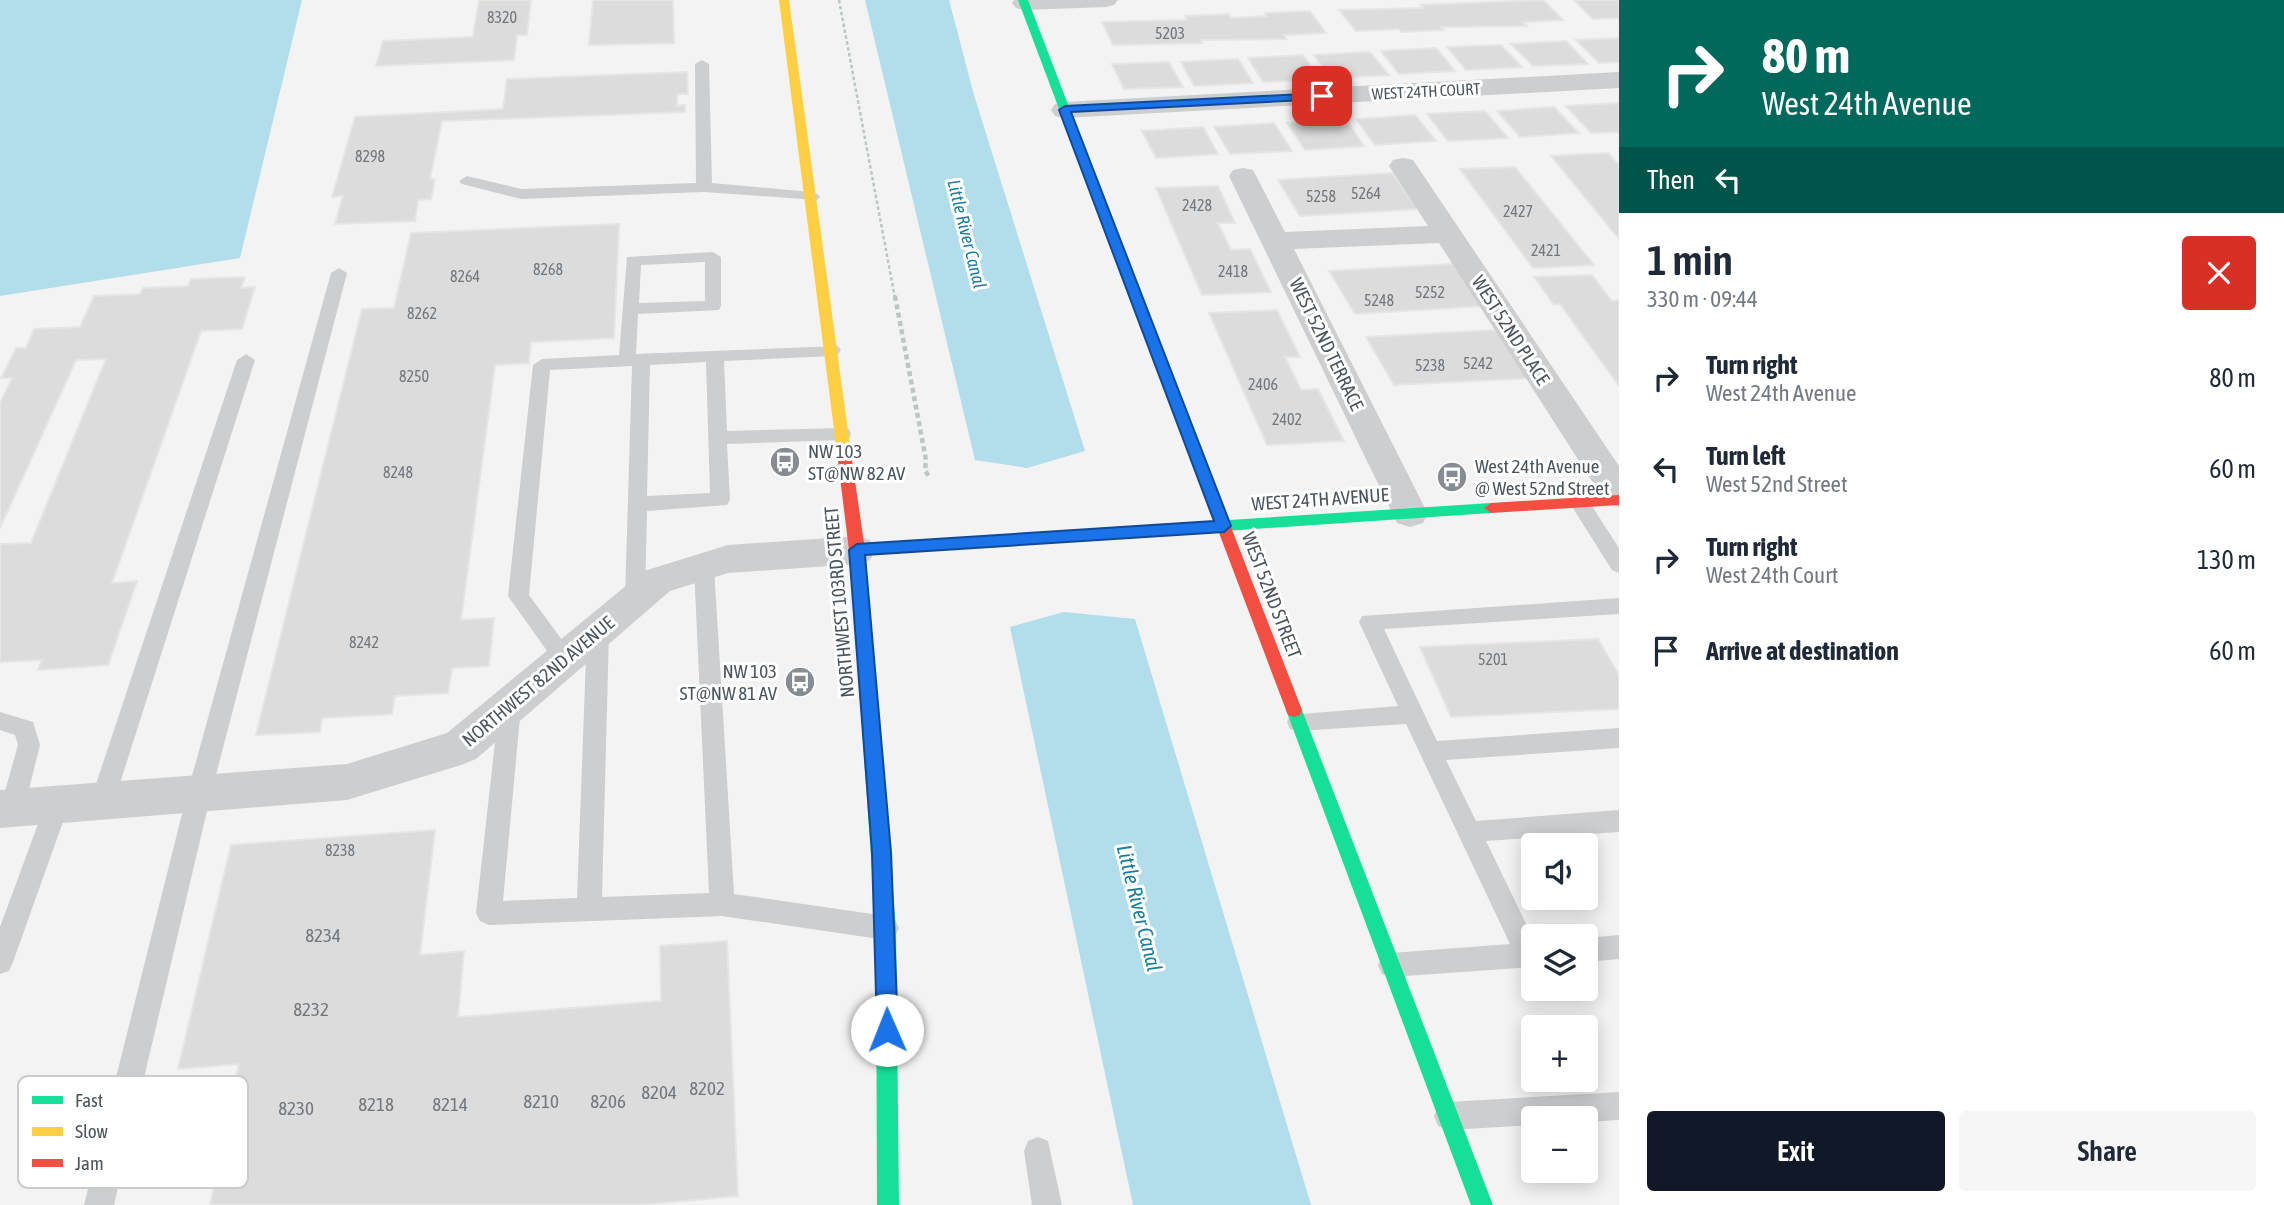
<!DOCTYPE html>
<html lang="en">
<head>
<meta charset="utf-8">
<style>
	body { margin:0; font-family:"Asap Condensed",sans-serif; background:#f6f6f7; color:#1f2937; height:100vh; display:flex; flex-direction:column; font-size:26px; white-space:nowrap }
	* { box-sizing:border-box; margin:0 }
	p { font-size:23px; color:#747a83 }
	.icon { flex:none; width:38px; height:38px; fill:none; stroke:currentColor; stroke-width:2; stroke-linecap:round; stroke-linejoin:round }
	.map { position:relative; flex:1; overflow:hidden }
	.side { display:flex; flex-direction:column; background:#fff; width:665px }
	.side>* { flex:none }
	.top-card { background:#00695c; color:#fff; overflow:hidden }
	.buttons { position:absolute; left:1521px; top:833px; display:grid; gap:14px }
	.buttons a { display:grid; place-items:center; width:77px; height:77px; border-radius:7px; background:#fff; box-shadow:0 4px 18px #0003; font-size:35px }
	.pin { position:absolute; display:grid; place-items:center; width:60px; height:60px; color:#fff; margin:-30px; border-radius:14px; box-shadow:0 4px 10px #0006 }
	.me { position:absolute; width:77px; margin:-38px; rotate:359deg; stroke-linejoin:round; filter:drop-shadow(0 0 5px #0008) }
	.turn { display:flex; align-items:center; gap:24px; height:147px; padding:0 28px; font-size:32px }
	.turn .icon { width:91px; height:91px; stroke-width:2.5 }
	.turn b { display:block; font-size:49px; line-height:60px }
	.then { display:flex; align-items:center; height:66px; padding:0 28px; background:#0003; gap:14px; font-size:26px }
	.round { display:grid; place-items:center; flex:none; width:74px; height:74px; border-radius:7px; background:#f6f6f7 }
	.summary { display:flex; align-items:center; justify-content:space-between; height:119px; padding:0 28px }
	h1 { font-size:42px; font-weight:600; line-height:52px }
	.primary-button { display:flex; gap:14px; margin-top:auto; padding:14px 28px }
	.primary-button a { flex:1; height:80px; border-radius:7px; background:#111827; color:#fff; font-size:28px; font-weight:600; line-height:80px; text-align:center }
	.primary-button a+a { background:#f6f6f7; color:#1f2937 }
	ul { padding:0; list-style:none }
	li { display:flex; align-items:center; gap:21px; height:91px; padding:0 28px }
	li div { flex:1 }
	li b { display:block; font-size:26px }
	li em { font-style:normal }
	main { display:flex; flex:1; min-height:0 }
	.map>svg:first-child { display:block }
	.water { fill:#b1deea }
	.building { fill:#dcdcdd; stroke:#e4e5e5; stroke-width:2 }
	.lines { fill:none; stroke-linecap:round; stroke-linejoin:round }
	.path-far1 { stroke:#bcc6c3; stroke-width:2.5; stroke-dasharray:3.5 2.5; stroke-linecap:butt }
	.path { stroke:#bcc6c3; stroke-width:4.5; stroke-dasharray:5 3.5; stroke-linecap:butt }
	.lane { fill:#cdced0; fill-rule:evenodd }
	.street { fill:#cdced0; fill-rule:evenodd }
	.fast { fill:#16e098; fill-rule:evenodd }
	.slow { fill:#ffcf43; fill-rule:evenodd }
	.jam { fill:#f24e42; fill-rule:evenodd }
	.route { fill:#1a73e8; stroke:#114b97; stroke-width:2 }
	.labels { text-anchor:middle; dominant-baseline:central; stroke-width:6; stroke-linejoin:round; paint-order:stroke }
	.number-label { font-size:16px; fill:#70787e }
	.far-street-label { font-size:16px; fill:#4b555e; stroke:#fff }
	.far-water-label { font-size:18px; font-style:italic; fill:#18809c; stroke:#fff }
	.street-label { font-size:19px; fill:#4b555e; stroke:#fff }
	.poi-label { font-size:19px; fill:#4b555e; stroke:#fff; text-anchor:start }
	.near-number-label { font-size:19px; fill:#70787e }
	.water-label { font-size:21px; font-style:italic; fill:#18809c; stroke:#fff }
	.key { fill:#fff; stroke:#c9cccf; stroke-width:2 }
	.key-label { font-size:19px; fill:#4b555e }
</style>
</head>
<body>
<main>
<div class="map">
<svg width="1619" height="1205" viewBox="0 0 1619 1205">
	<rect width="100%" height="100%" fill="#f3f3f3"/>
	<path class="water" d="M0,0h302l-62,258 -240,38z
		M865,0h84l25,95 111,356 -58,17 -52,-8z
		M1064,612l71,7 176,586h-178l-123,-578z"/>
	<path class="building" d="M479,0h52l-4,35h-10l-3,25 -138,6 7,-25 90,-4z
		M593,0h80l1,43 -85,2z
		M1543,0l20,20 -40,2 4,4 -86,1 3,3 -43,2 -2,-3 -43,2 -17,-21 85,-2 -3,-3z
		M1574,0h45v18l-26,1z
		M1310,11l16,22 -42,2 2,4 -85,1 1,3 -89,2 -11,-23 85,-2 -2,-4 44,-2 2,4 36,-2 -2,-3z
		M1619,38v24l-20,1 -23,-23z
		M1566,41l22,23 -55,2 -22,-22z
		M1501,45l21,22 -56,3 -19,-23z
		M1436,48l19,23 -56,3 -18,-23z
		M1370,52l19,23 -58,3 -17,-23z
		M1303,55l18,24 -58,3 -15,-24z
		M1238,59l15,24 -59,3 -13,-24z
		M1169,62l14,25 -59,2 -12,-25z
		M687,72l1,22h-11v12l8,-1v7l-243,9 -12,58h5l-4,20 -13,1 -3,21 -80,3 8,-28 -11,1 23,-80 148,-8 4,-30z
		M1619,103v29l-28,1 -25,-27z
		M1554,107l25,26 -59,4 -23,-26z
		M1485,111l23,27 -60,3 -21,-27z
		M1415,115l21,26 -61,4 -19,-26z
		M1346,119l18,27 -59,4 -18,-27z
		M1274,123l18,28 -62,3 -16,-27z
		M1203,127l15,27 -62,4 -14,-27z
		M1608,153l11,12v74l-68,-83z
		M1515,167l79,98 -61,3 -73,-99z
		M1392,173l26,36 -118,7 -22,-36z
		M1218,186l17,37h-17l13,27 19,-1 21,43 -69,3 -46,-107z
		M619,224l-5,114 -83,4 -2,21 -34,2 -34,255 33,-2 -5,48 -37,2 -4,25 -53,3 -3,18 -70,4 -2,14 -64,3 106,-426 32,-1 17,-75z
		M1453,264l30,42 -128,8 -26,-43z
		M1592,275l20,26 7,-1v86l-59,-82 -6,1 -20,-28z
		M245,277l-4,11 14,-1 -13,42 -41,2 -89,252 25,-2 -29,84 -70,5 4,-10 -42,2v-118l31,-1 75,-184 -30,1 -76,168v-125l12,-25h-11l15,-30h10l8,-19 46,-2 14,-31 46,-2 3,-6 45,-2 3,-7z
		M1277,310l23,47h-15l16,33 17,-1 26,52 -77,4 -58,-132z
		M1497,330l32,48 -135,7 -28,-48z
		M1598,639l21,36v34l-168,8 -31,-70z
		M435,830l-15,125 44,-4 -6,66 203,-16 -1,-55 67,-5 11,255 -101,9h-427l29,-141 -61,5 53,-224z"/>
	<g class="lines">
		<path class="path-far1" d="M839,0l56,298"/>
		<path class="path" d="M895,296l31,164 -1,10 4,7"/>
		<path class="lane" d="M702,60l7,4 3,119 100,9 5,2 3,3 -3,3 -113,-8 -183,7 -59,-15 -3,-3 8,-5 54,13 175,-6 -1,-119z
			M713,252l8,5v49l-2,4 -81,4 -2,40 202,-8 3,4 -3,4 -6,2 -108,5 3,70 115,-3 7,1 2,5 -2,5 -7,1 -115,4 3,56 -3,5 -80,6 -2,87 -3,6 -7,2 -7,-2 -3,-6 7,-232 -82,4 -21,225 47,64 -3,6 -8,3 -8,-3 -49,-69 25,-231 9,-6 77,-4 8,-98zM705,262v39l-66,2 2,-38zM706,362l4,131 -63,3 3,-131z
			M339,268l8,5 -136,521 -97,411h-30l103,-411 144,-521z
			M246,354l9,6 -141,442 -4,7 -8,3 -8,-3 -4,-7 147,-442z
			M1579,495l7,2 33,51v25l-7,-3 -43,-68 3,-5z
			M704,559l7,3 3,5 20,327 152,22 9,4 4,8 -4,8 -9,4 -164,-24 -233,9 -9,-4 -4,-8 23,-207 3,-6 8,-3 8,3 3,6 -18,195 74,-3 10,-267 3,-6 8,-2 8,2 3,6 -7,266 107,-4 -15,-326 3,-5z
			M1619,598v16l-235,15 53,112 182,-13v20l-173,12 30,61 143,-11v22l-133,9 47,97v29l-142,10 -9,-3 -4,-9 4,-9 9,-3 119,-9 -104,-220 -108,7 -8,-2 -3,-7 3,-7 108,-9 -39,-84 3,-6z
			M0,712l33,10 7,23 -16,64 -4,7 -8,3 -8,-3 -4,-7 18,-64 -3,-10 -15,-5z
			M57,795l8,3 4,7 -56,157 -4,9 -9,3v-47l45,-122 4,-7z
			M1619,935v24l-33,3v-24z
			M1619,1092v28l-33,2v-4h-53v7l-85,5 -10,-4 -4,-10 4,-10 10,-4z
			M1038,1137l10,4 14,64h-30l-8,-54 4,-10z"/>
		<path class="street" d="M1014,0h104l-4,5 -8,2 -82,3 -8,-2 -4,-5z
			M1619,72v16l-555,30 -9,-2 -4,-6 4,-6 9,-2z
			M1403,158l10,2 206,306v41l-13,-4 -167,-260 -145,6 134,265 -5,9 -13,4 -13,-4 -168,-347 4,-6 10,-2 10,2 32,62 143,-6 -39,-60 4,-6z
			M857,536l13,4 6,10 -6,10 -13,4 -129,9 -58,18 -194,168 -15,6 -114,35 -347,28v-38l347,-26 100,-31 197,-162 84,-26z"/>
		<path class="fast" d="M1018,0h10l115,300 -2,3h-8l-2,-3z
			M1491,503l7,5 -7,5 -634,43 -8,-6 8,-6z
			M866,665l6,2 2,5 22,256 3,277h-22l-1,-277 -18,-256 2,-5z
			M1294,703l6,2 2,5 191,495h-22l-185,-495 2,-5z"/>
		<path class="slow" d="M779,0h10l62,453 -7,5 -7,-5z"/>
		<path class="jam" d="M1137,296l6,4 159,410 -2,5 -6,2 -6,-2 -2,-5 -155,-410z
			M844,448l7,5 14,97 9,122 -2,5h-12l-2,-5 -9,-122 -12,-97z
			M1619,495v10l-128,8 -7,-5 7,-5z"/>
	</g>
	<path class="route" d="M1322,93l5,3 -2,3 -254,13 160,414 -7,6 -359,23 26,297 7,178 -3,7 -8,3 -7,-3 -3,-7 -5,-178 -23,-302 8,-6 357,-23 -155,-411 6,-4z"/>
	<defs>
		<g id="bus-disc" transform="scale(1.575)"><circle r="9.5" fill="#868c92" stroke="#fff"/><path d="M-5-6H5V4H4V6H2V4H-2V6H-4V4H-5ZM-3.5-4V0h7V-4ZM-3.5 1.2v1.5H-2V1.2ZM2 1.2v1.5H3.5V1.2Z" fill="#fff"/></g>
	</defs>
	<g fill-rule="evenodd">
		<use href="#bus-disc" x="785" y="462"/>
		<use href="#bus-disc" x="1452" y="477"/>
		<use href="#bus-disc" x="800" y="682"/>
	</g>
	<g class="labels">
		<g class="number-label">
			<text x="502" y="17">8320</text>
			<text x="1170" y="33">5203</text>
			<text x="370" y="156">8298</text>
			<text x="1366" y="193">5264</text>
			<text x="1321" y="196">5258</text>
			<text x="1197" y="205">2428</text>
			<text x="1518" y="211">2427</text>
			<text x="1546" y="250">2421</text>
			<text x="548" y="269">8268</text>
			<text x="1233" y="271">2418</text>
			<text x="465" y="276">8264</text>
			<text x="1430" y="292">5252</text>
			<text x="1379" y="300">5248</text>
			<text x="422" y="313">8262</text>
			<text x="1478" y="363">5242</text>
			<text x="1430" y="365">5238</text>
			<text x="414" y="376">8250</text>
			<text x="1263" y="384">2406</text>
			<text x="1287" y="419">2402</text>
			<text x="398" y="472">8248</text>
			<text x="364" y="642">8242</text>
			<text x="1493" y="659">5201</text>
			<text x="340" y="850">8238</text>
		</g>
		<g class="far-street-label">
			<text transform="translate(1426 91) rotate(-3)">WEST 24TH COURT</text>
		</g>
		<g class="far-water-label">
			<text transform="translate(967 234) rotate(76)">Little River Canal</text>
		</g>
		<g class="street-label">
			<text transform="translate(1511 330) rotate(57)">WEST 52ND PLACE</text>
			<text transform="translate(1327 344) rotate(64)">WEST 52ND TERRACE</text>
			<text transform="translate(1320 499) rotate(-4)">WEST 24TH AVENUE</text>
			<text transform="translate(1272 595) rotate(69)">WEST 52ND STREET</text>
			<text transform="translate(839 602) rotate(-95)">NORTHWEST 103RD STREET</text>
			<text transform="translate(538 681) rotate(-40)">NORTHWEST 82ND AVENUE</text>
		</g>
		<g class="poi-label">
			<text x="808" y="451">NW 103<tspan x="808" dy="22">ST@NW 82 AV</tspan></text>
			<text x="1475" y="466">West 24th Avenue<tspan x="1475" dy="22">@ West 52nd Street</tspan></text>
			<text x="777" y="671" text-anchor="end">NW 103<tspan x="777" dy="22">ST@NW 81 AV</tspan></text>
		</g>
		<g class="near-number-label">
			<text x="323" y="935">8234</text>
			<text x="311" y="1009">8232</text>
			<text x="707" y="1088">8202</text>
			<text x="659" y="1092">8204</text>
			<text x="541" y="1101">8210</text>
			<text x="608" y="1101">8206</text>
			<text x="376" y="1104">8218</text>
			<text x="450" y="1104">8214</text>
			<text x="296" y="1108">8230</text>
		</g>
		<g class="water-label">
			<text transform="translate(1140 908) rotate(76)">Little River Canal</text>
		</g>
	</g>
	<rect x="18" y="1076" width="230" height="112" rx="10" class="key"/>
	<rect x="32" y="1096" width="31" height="8" fill="#16e098"/>
	<rect x="32" y="1127" width="31" height="9" fill="#ffcf43"/>
	<rect x="32" y="1159" width="31" height="8" fill="#f24e42"/>
	<g class="key-label">
		<text x="75" y="1107">Fast</text>
		<text x="75" y="1138">Slow</text>
		<text x="75" y="1170">Jam</text>
	</g>
</svg>
<div class="buttons">
<a><svg class="icon" aria-label="sound" viewBox="0 0 24 24"><path d="M4 9h4l5-4v14l-5-4H4zM17 9q2 3 0 6"/></svg></a>
<a><svg class="icon" aria-label="layers" viewBox="0 0 24 24"><path d="M12 4l9 5-9 5-9-5zM3 14l9 5 9-5"/></svg></a>
<a>+</a>
<a>−</a>
</div>
<div class="pin" style="left:1322px;top:96px;background:#d93025"><svg class="icon" aria-label="arrive" viewBox="0 0 24 24"><path d="M6 21V4h12l-3 4 3 4H6"/></svg></div>
<svg class="me" style="left:887px;top:1030px" viewBox="-20 -20 40 40"><circle r="19" fill="#fff"/><path d="M0-13L10 11 0 6-10 11z" fill="#1a73e8"/></svg>
</div>
<section class="side">
<div class="top-card">
<div class="turn"><svg class="icon" aria-label="right" viewBox="0 0 24 24"><path d="M7 20v-9h11M14 6l5 5-5 5"/></svg><div><b>80 m</b>West 24th Avenue</div></div>
<div class="then">Then<svg class="icon" aria-label="left" viewBox="0 0 24 24"><path d="M17 20v-9H6M10 6l-5 5 5 5"/></svg></div>
</div>
<div class="summary"><div><h1>1 min</h1><p>330 m · 09:44</p></div><a class="round" style="background:#d93025;color:#fff"><svg class="icon" aria-label="close" viewBox="0 0 24 24"><path d="M6 6l12 12M18 6L6 18"/></svg></a></div>
<ul>
<li><svg class="icon" aria-label="right" viewBox="0 0 24 24"><path d="M7 20v-9h11M14 6l5 5-5 5"/></svg><div><b>Turn right</b><p>West 24th Avenue</p></div><em>80 m</em></li>
<li><svg class="icon" aria-label="left" viewBox="0 0 24 24"><path d="M17 20v-9H6M10 6l-5 5 5 5"/></svg><div><b>Turn left</b><p>West 52nd Street</p></div><em>60 m</em></li>
<li><svg class="icon" aria-label="right" viewBox="0 0 24 24"><path d="M7 20v-9h11M14 6l5 5-5 5"/></svg><div><b>Turn right</b><p>West 24th Court</p></div><em>130 m</em></li>
<li><svg class="icon" aria-label="arrive" viewBox="0 0 24 24"><path d="M6 21V4h12l-3 4 3 4H6"/></svg><div><b>Arrive at destination</b></div><em>60 m</em></li>
</ul>
<div class="primary-button"><a>Exit</a><a>Share</a></div>
</section>
</main>
</body>
</html>
